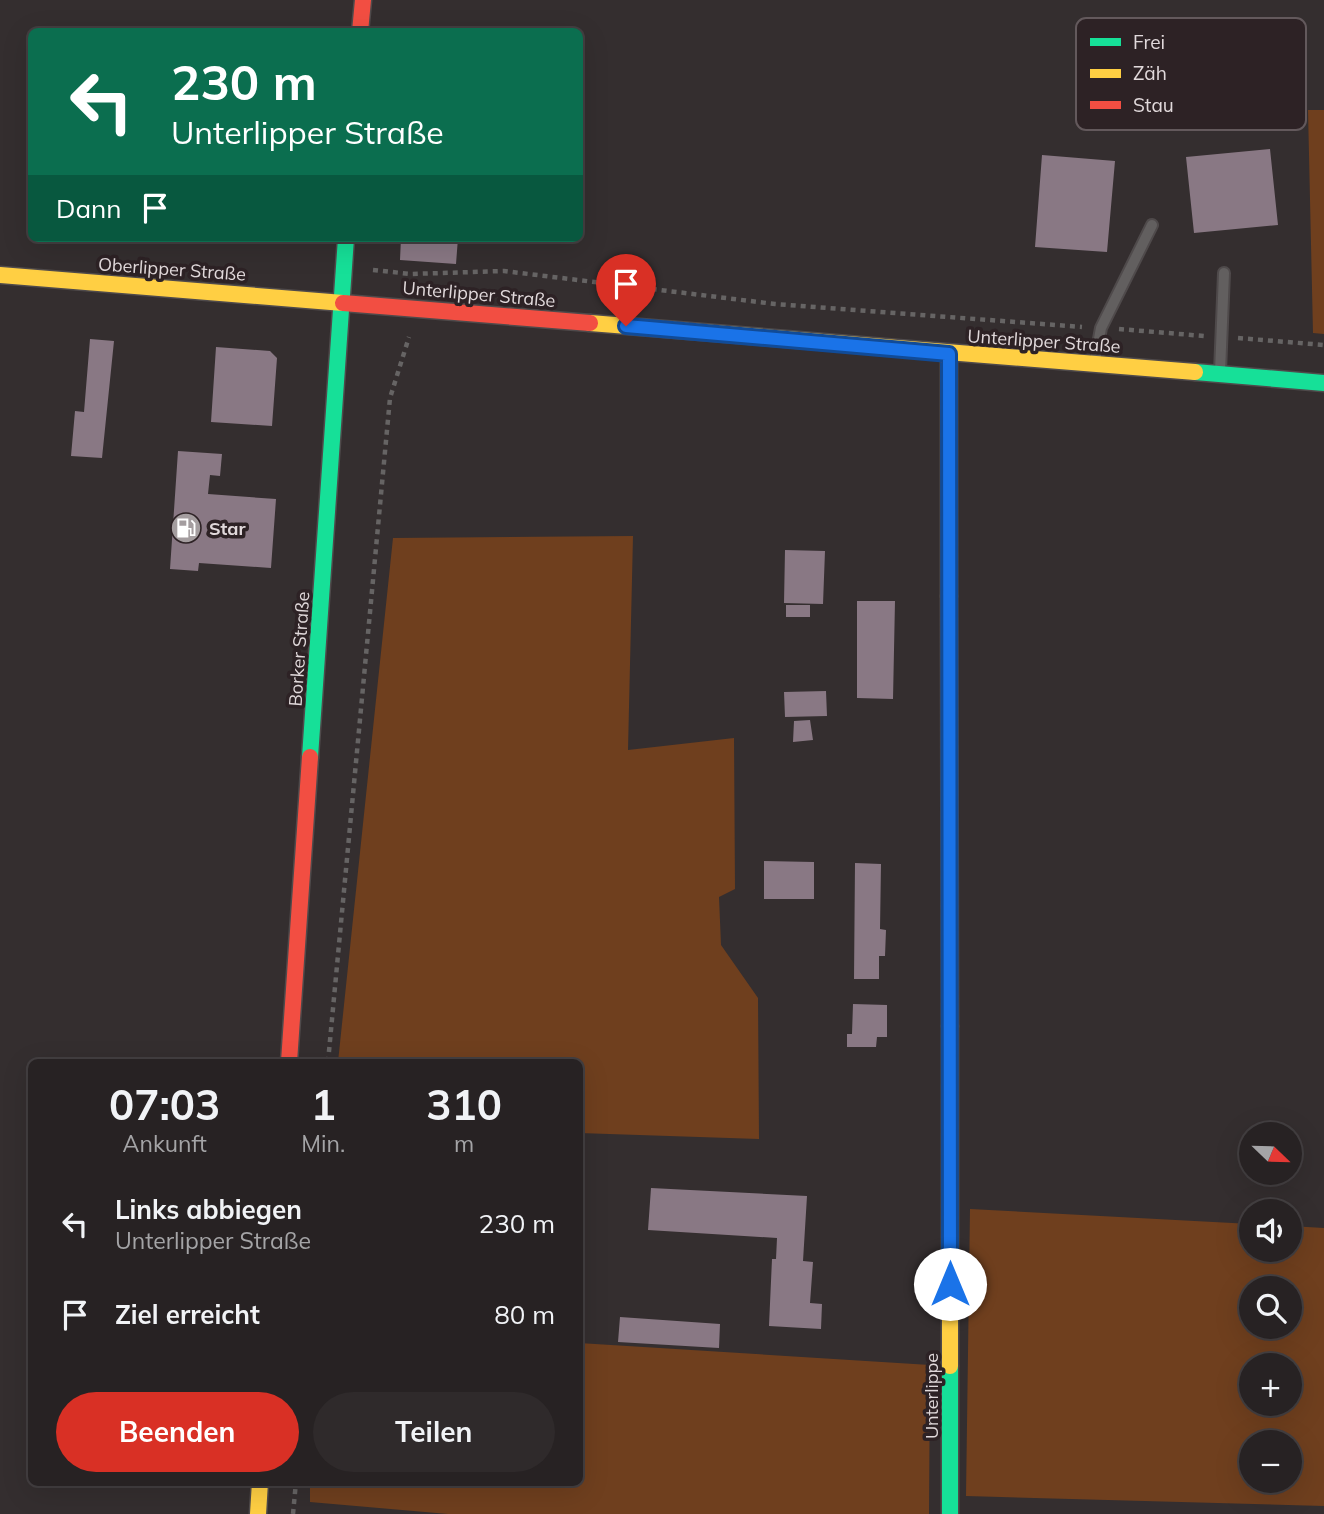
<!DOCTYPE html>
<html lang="de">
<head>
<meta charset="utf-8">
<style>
	body { margin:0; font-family:Mulish,sans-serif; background:#2f2a2b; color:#f1f3f6; height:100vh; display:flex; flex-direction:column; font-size:26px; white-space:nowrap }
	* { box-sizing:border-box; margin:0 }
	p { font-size:23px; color:#a4a4a6 }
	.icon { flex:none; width:38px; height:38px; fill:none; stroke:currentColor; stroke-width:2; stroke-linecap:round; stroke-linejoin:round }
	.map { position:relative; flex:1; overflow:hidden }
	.drawer { position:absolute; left:28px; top:1059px; width:555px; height:427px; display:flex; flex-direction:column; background:#272223; border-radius:10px; box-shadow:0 7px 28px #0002,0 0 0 2px #433f41 }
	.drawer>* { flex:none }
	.guide { position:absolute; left:28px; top:28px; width:555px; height:214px; border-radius:10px; box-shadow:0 7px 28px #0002,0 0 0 2px #433f41; background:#0b6e4f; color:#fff; overflow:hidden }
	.needle { width:46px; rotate:113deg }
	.fabs { position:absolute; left:1239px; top:1122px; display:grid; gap:14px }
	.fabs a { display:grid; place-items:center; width:63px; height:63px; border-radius:50%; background:#272223; box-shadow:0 7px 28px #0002,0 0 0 2px #433f41; font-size:35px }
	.pin { position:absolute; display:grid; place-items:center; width:60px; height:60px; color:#fff; margin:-72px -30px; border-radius:50% 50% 50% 0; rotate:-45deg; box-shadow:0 0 7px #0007 }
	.pin .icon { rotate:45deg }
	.me { position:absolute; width:77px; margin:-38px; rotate:0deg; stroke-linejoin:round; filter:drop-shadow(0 0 5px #0008) }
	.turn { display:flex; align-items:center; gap:24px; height:147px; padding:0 28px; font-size:32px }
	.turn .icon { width:91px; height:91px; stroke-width:2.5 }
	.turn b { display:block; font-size:49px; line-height:60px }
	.then { display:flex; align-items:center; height:66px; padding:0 28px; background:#0003; gap:14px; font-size:26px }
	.eta { display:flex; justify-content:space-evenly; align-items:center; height:119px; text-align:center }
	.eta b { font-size:42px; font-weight:700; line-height:49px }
	.button { display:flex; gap:14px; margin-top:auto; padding:14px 28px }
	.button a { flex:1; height:80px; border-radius:42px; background:#d93025; color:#fff; font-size:28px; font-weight:700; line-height:80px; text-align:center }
	.button a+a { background:#2f2a2b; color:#f1f3f6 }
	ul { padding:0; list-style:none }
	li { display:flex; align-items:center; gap:21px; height:91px; padding:0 28px }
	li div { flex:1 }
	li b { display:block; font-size:26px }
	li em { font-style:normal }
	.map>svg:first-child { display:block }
	.green { fill:#6f3f1e; fill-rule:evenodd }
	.building { fill:#897884 }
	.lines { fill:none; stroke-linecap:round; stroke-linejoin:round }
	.lane-casing { stroke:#4f4a4b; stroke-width:14 }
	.fast-casing { stroke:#4f4a4b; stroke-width:19 }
	.slow-casing { stroke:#4f4a4b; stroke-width:19 }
	.jam-casing { stroke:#4f4a4b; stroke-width:19 }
	.path { stroke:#666464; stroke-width:4.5; stroke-dasharray:5 5; stroke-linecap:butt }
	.lane { stroke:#625f5f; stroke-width:10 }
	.fast { stroke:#16e098; stroke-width:16 }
	.slow { stroke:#ffcf43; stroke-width:16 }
	.jam { stroke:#f24e42; stroke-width:16 }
	.route-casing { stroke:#114b97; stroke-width:18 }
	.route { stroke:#1a73e8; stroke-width:12 }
	.labels { text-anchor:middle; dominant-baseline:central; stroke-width:7; stroke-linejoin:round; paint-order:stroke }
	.street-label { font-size:18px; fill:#e1d9db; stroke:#2d2225 }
	.poi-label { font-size:18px; font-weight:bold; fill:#e1d9db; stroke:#2d2225; text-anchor:start }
	.key { fill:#2d2225; stroke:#63595c; stroke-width:2 }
	.key-label { font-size:19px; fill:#e1d9db }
</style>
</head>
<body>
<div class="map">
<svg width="1324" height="1514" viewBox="0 0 1324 1514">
	<rect width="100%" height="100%" fill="#342e2f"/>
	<path class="green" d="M1308,110h16v224l-11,-1z
		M633,536l-5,214 106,-12 1,151 -16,8 2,48 37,53 1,141 -180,-6v-71h-241l55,-524z
		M970,1209l281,15v26h39v-24l34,2v278l-358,-10zM1290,1288v38h-39v-38zM1290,1365v39h-39v-39zM1290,1442v38h-39v-38z
		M579,1343l351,22 -1,149h-481l-138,-12v-20h269z"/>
	<path class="building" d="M1270,149l8,76 -84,8 -8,-76z
		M1042,155l73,6 -8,91 -72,-5z
		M401,238h57l-2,26 -56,-4z
		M90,339l24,2 -12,117 -31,-2 4,-45 9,1z
		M216,347l54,4 7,7 -5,68 -61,-4z
		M178,451l44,3 -2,22 -10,-1 -2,19 68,5 -5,69 -72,-5 -1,8 -28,-2z
		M785,550l40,1 -2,53 -39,-1z
		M857,601h38l-2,98 -36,-1z
		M786,605h24v12h-24z
		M826,691l1,25 -42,1 -1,-25z
		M810,720l3,20 -20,2 1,-21z
		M764,861l50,1v37h-50z
		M855,863l26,1 -1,65 6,1 -1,26h-6v23h-25z
		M853,1004l34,1v32h-10l-1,10h-29v-13h5z
		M651,1188l156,8 -4,65 10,1 -3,41 12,1 -1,25 -52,-3 3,-67h4l1,-21 -129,-8z
		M620,1317l100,7 -1,24 -101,-6z"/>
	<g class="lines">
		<g class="lane-casing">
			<path id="lane" d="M1095,361l6,-33 51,-103
				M1220,372l4,-99"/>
		</g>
		<g class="fast-casing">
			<path id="fast" d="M1195,372l129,11
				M949,596l1,430
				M310,757l36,-519
				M950,1366v148"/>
		</g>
		<g class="slow-casing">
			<path id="slow" d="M0,275l343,28
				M590,323l605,49
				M950,1026v340
				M258,1514l2,-32"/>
		</g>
		<g class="jam-casing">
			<path id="jam" d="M360,32l3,-32
				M343,303l247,20
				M949,354v242
				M289,1062l21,-305"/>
		</g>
		<path class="path" d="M373,270l38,4 93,-3 271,33 307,23
			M1119,329l85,7
			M1238,338l86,7
			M328,1062l62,-664 19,-61
			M293,1514l3,-32"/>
		<use href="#lane" class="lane"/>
		<use href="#fast" class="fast"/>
		<use href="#slow" class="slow"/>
		<use href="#jam" class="jam"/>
	</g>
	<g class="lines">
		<g class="route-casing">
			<path id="route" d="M626,326l323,28 1,930"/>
		</g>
		<use href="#route" class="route"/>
	</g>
	<defs>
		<g id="fuel-disc" transform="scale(1.575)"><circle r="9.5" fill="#a49d9f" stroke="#2d2225"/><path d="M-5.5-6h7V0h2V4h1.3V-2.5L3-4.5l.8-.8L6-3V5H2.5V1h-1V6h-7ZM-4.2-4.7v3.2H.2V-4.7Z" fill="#fff"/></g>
	</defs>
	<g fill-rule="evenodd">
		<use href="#fuel-disc" x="186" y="528"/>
	</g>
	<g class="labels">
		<g class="street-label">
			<text transform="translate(172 269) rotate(4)">Oberlipper Straße</text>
			<text transform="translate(479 294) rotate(5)">Unterlipper Straße</text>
			<text transform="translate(1044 341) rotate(4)">Unterlipper Straße</text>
			<text transform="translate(299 649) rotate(-86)">Borker Straße</text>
			<text transform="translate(931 1396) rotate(-90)">Unterlippe</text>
		</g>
		<g class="poi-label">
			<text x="209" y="528">Star</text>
		</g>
	</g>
	<rect x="1076" y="18" width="230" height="112" rx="10" class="key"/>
	<rect x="1090" y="38" width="31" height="8" fill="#16e098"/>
	<rect x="1090" y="69" width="31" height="9" fill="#ffcf43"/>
	<rect x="1090" y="101" width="31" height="8" fill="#f24e42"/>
	<g class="key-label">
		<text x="1133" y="49">Frei</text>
		<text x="1133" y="80">Zäh</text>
		<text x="1133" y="112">Stau</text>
	</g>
</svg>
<div class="fabs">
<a><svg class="needle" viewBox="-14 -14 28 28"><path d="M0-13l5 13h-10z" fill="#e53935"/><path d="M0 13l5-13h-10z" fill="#a4a4a6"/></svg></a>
<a><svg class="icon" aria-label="sound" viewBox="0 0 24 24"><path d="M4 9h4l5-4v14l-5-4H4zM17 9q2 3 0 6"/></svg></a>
<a><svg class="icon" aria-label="search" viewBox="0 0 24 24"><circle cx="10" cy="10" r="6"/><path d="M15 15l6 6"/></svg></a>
<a>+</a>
<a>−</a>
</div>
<div class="pin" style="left:626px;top:326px;background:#d93025"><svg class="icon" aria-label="arrive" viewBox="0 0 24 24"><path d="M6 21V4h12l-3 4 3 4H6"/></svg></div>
<svg class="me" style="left:950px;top:1284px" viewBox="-20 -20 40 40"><circle r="19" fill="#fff"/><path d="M0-13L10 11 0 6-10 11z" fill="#1a73e8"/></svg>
<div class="guide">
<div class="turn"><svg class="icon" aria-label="left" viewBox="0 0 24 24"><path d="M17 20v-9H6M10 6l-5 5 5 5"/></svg><div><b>230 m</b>Unterlipper Straße</div></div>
<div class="then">Dann<svg class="icon" aria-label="arrive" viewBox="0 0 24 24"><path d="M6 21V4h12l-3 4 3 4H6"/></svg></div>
</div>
<section class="drawer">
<div class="eta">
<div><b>07:03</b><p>Ankunft</p></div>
<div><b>1</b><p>Min.</p></div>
<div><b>310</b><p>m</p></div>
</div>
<ul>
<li><svg class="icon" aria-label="left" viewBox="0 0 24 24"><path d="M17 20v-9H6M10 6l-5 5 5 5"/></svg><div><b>Links abbiegen</b><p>Unterlipper Straße</p></div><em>230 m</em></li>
<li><svg class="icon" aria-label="arrive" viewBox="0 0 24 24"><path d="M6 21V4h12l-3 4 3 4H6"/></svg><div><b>Ziel erreicht</b></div><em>80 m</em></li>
</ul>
<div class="button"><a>Beenden</a><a>Teilen</a></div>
</section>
</div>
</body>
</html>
